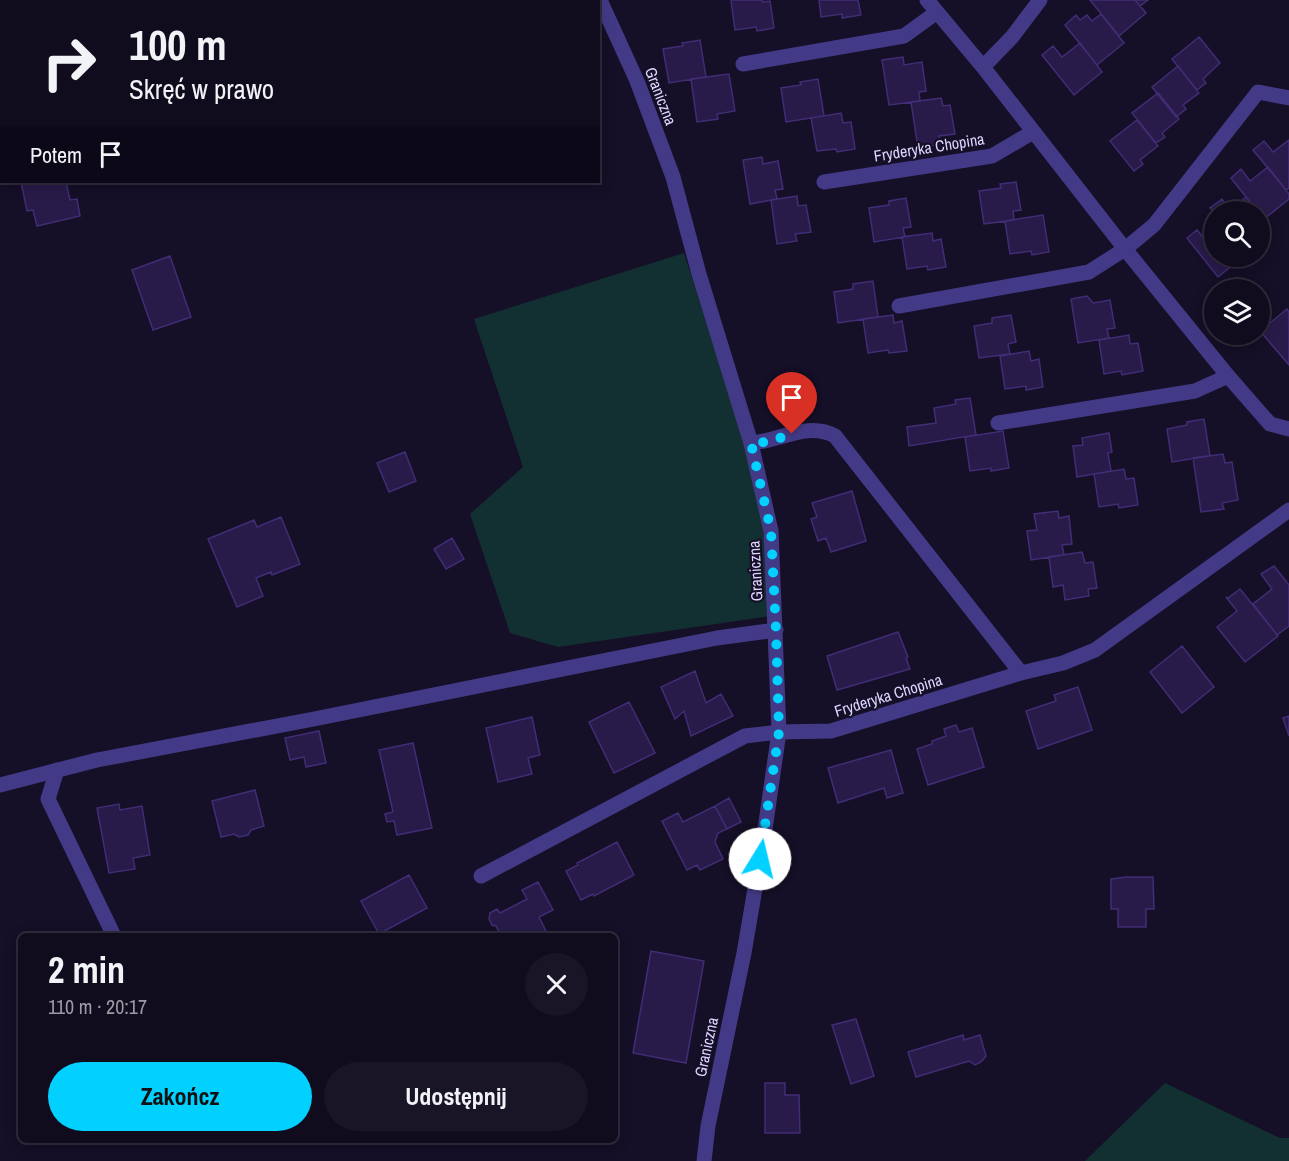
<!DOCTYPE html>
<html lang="pl">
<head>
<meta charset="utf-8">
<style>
	body { margin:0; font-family:"Archivo Narrow",sans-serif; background:#191426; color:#f1f3f6; height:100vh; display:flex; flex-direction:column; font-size:22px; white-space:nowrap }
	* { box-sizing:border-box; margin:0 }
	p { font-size:20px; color:#9c9ba4 }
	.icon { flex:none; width:33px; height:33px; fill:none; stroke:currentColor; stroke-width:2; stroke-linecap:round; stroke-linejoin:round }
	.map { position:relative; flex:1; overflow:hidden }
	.sheet { position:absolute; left:18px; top:933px; width:600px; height:210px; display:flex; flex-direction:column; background:#100b1d; border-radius:9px; box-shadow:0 3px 15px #0003,0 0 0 2px #302b3b }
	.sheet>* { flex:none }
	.hud { position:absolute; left:0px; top:0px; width:600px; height:183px; box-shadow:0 3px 15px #0003,0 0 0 2px #302b3b; background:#100b1d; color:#f1f3f6; overflow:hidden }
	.controls { position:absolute; left:1204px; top:201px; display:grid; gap:12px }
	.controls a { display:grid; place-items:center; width:66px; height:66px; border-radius:50%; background:#100b1d; box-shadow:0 3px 15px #0003,0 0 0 2px #302b3b; font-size:30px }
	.pin { position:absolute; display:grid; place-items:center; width:51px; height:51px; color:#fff; margin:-62px -26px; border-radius:50% 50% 50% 0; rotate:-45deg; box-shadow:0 0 6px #0007 }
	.pin .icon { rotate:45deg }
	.me { position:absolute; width:66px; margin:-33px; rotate:9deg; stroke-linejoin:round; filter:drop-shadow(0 0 4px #0008) }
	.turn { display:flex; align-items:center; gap:21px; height:126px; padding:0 30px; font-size:27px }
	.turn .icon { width:78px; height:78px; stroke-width:2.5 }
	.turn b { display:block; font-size:42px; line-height:51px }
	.then { display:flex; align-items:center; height:57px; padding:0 30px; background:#0003; gap:12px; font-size:22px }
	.round { display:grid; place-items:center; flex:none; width:63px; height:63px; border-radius:32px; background:#191426 }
	.summary { display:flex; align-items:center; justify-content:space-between; height:102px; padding:0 30px }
	h1 { font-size:36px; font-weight:800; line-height:45px }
	.cta { display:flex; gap:12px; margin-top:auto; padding:12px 30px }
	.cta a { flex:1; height:69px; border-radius:36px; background:#02d0ff; color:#111; font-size:24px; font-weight:800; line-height:69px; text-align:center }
	.cta a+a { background:#191426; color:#f1f3f6 }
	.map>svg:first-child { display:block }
	.green { fill:#123031 }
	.building { fill:#281b49; stroke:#412d75; stroke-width:1.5 }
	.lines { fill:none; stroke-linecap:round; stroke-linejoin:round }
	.street { stroke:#433a87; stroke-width:15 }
	.route { stroke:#02d0ff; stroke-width:10; stroke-dasharray:0 18 }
	.labels { text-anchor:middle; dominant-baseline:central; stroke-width:4.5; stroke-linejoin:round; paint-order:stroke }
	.street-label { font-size:16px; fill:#ded6ff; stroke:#150f27 }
</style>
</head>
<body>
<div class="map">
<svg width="1289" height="1161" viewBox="0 0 1289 1161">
	<rect width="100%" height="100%" fill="#150f27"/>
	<path class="green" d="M684,253l63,198 16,75 8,90 -213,31 -48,-14 -40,-119 53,-47 -49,-148z
		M1165,1083l115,55h9v23h-204z"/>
	<path class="building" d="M731,0h31l1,2 7,-1 4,27 -17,3 -1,-4 -21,3z
		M819,0h39l3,15 -19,3v-4l-21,3z
		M1090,0h45l11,13 -27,23z
		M1135,0h13l-8,6z
		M1101,14l23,29 -27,22 -32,-40 11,-10 4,5 7,-5 5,6z
		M1199,37l21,26 -17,16 3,4 -9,7 -25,-31z
		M700,40l6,37 -37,6 -6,-34 20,-3 -1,-3z
		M1080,43l22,29 -28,23 -32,-40 11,-9 9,11z
		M903,57l1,8 18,-3 4,29 -7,1 1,9 -31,4 -7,-45z
		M1178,66l21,27 -16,12 3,4 -10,8 -24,-30z
		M729,74l6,37 -18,3 1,5 -21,3 -6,-43z
		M818,79l6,37 -38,6 -5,-34 20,-3 -1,-3z
		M1158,93l21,26 -17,14 3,4 -9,6 -24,-30z
		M941,98l2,8 7,-1 5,29 -16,2 2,8 -23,4 -7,-46z
		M841,113l2,10 8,-1 4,27 -18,3 -1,-3 -19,2 -6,-33z
		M1137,120l21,26 -18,14 3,4 -9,7 -24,-30z
		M1289,140v48l-3,2 -33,-40 11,-9 9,11z
		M762,157l1,7 15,-3 5,28 -8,1 2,9 -27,5 -7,-44z
		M1268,167l21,27v5l-25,20 -4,-7h-2l-27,-34 10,-9 9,12z
		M21,182h45l4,18 7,-1 3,17 -43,10 -4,-16 -6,1z
		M1016,182l5,28 -8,1 1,9 -30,4 -5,-33 22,-3 -1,-4z
		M797,196l1,10 8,-1 5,27 -16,2 2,7 -20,3 -6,-44z
		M1246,197l12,15h-43v2l-5,-6 12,-9 8,11z
		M906,198l5,29 -8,1 2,9 -31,5 -5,-34 20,-3v-4z
		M1260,214l10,12 -10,8z
		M1043,215l6,37 -17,3 -1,-4 -21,3 -5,-33z
		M1197,230l9,11 9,-7v22h29l-26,21 -31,-39z
		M932,233l1,8 8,-2 5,28 -18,3 -1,-4 -20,3 -5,-32z
		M170,256l21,61 -38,13 -21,-60z
		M873,281l5,36 -40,6 -4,-31 19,-3v-5z
		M1087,296l6,7 17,-3 5,28 -8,1 2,9 -31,5 -7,-44z
		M1287,309l2,3v53l-29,-34z
		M893,315l1,8 8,-2 5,30 -18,2 -1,-3 -20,3 -5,-34z
		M1011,315l5,27 -8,2 2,10 -31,4 -5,-32 18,-3v-5z
		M1129,335l1,9 8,-1 5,28 -21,4 -1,-4 -17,3 -5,-34z
		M1029,351l2,10 8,-2 4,28 -17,3v-4l-21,3 -5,-33z
		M970,398l6,37 -67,11 -2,-19 29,-4 -2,-15 22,-4 -1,-4z
		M1204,419l6,37 -38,6 -5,-33 20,-4v-3z
		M1003,431l6,37 -18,3v-3l-21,3 -5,-34z
		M1109,433l3,19 -4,1 3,18 -34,6 -4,-31 10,-1 -1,-7z
		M405,452l11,29 -27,11 -12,-29z
		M1223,454l2,9 7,-1 6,38 -16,3 2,6 -23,3 -8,-54z
		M1124,469l2,10 8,-1 4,27 -19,3 -1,-4 -19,3 -5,-33z
		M852,491l14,50 -35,11 -5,-14 -8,3 -7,-22 6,-2 -5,-14z
		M1058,511l1,7 10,-2 3,28 -10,1 2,10 -33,5 -4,-29 10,-1 -3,-16z
		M281,517l19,47 -28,11 -1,-3 -15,6 7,18 -26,11 -29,-68 46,-19 3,7z
		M452,538l12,21 -18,10 -12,-20z
		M1082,552l3,11 8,-1 4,26 -9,1 1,7 -24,4 -2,-15 -10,2 -4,-30z
		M1274,566l15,19v41l-12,9 -24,-31 19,-15 -11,-15z
		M1240,589l38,47 -33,26 -28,-35 20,-16 -11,-14 2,1z
		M898,632l10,25 -2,1 4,11 -73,21 -10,-34z
		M1182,646l32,41 -32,26 -32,-41z
		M695,671l11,32 15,-9 12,22 -42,20 -7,-25 -9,8 -14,-32z
		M1078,687l14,43 -54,19 -12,-38 30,-10 -2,-6z
		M629,702l26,51 -41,20 -25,-51z
		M1289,716v20l-6,-18z
		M532,717l8,38 -12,3 4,16 -34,8 -12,-54z
		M956,725l3,7 13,-4 12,39 -56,18 -11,-36 15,-5v-3l14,-5 -2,-7z
		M319,731l7,32 -20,4 -2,-10 -14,3 -5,-22z
		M413,743l19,85 -35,7 -3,-14 -7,1 -2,-8 8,-2 -14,-62z
		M891,750l12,43 -16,5 -3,-10 -46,15 -10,-35z
		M255,790l9,36 -13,4 -3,5 -9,2 -5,-3 -13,3 -9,-36z
		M729,798l12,24 -14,7 -12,-23z
		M119,804l1,6 22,-4 8,49 -17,3 2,11 -26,4 -12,-65z
		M715,806l12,23 -9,4 -3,9 8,17 -23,11 -3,-5 -10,5 -25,-49 16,-8 5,9z
		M617,842l17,33 -40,21 -1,-2 -12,6 -15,-29 12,-6 -1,-2z
		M409,875l18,33 -48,26 -18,-33z
		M1126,877h27l1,32h-8v18h-28v-18h-7v-30z
		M538,882l15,28 -14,7 9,18 -47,1 -5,-10 -4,-1 -3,-6 1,-6 7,-4 3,4 27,-14 -5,-9z
		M651,951l53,10 -18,102 -53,-10z
		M856,1019l18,57 -23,8 -19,-59z
		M963,1035l1,5 16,-5 6,21 -5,6 -6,3 -6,-4 -53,16 -8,-25z
		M765,1083h20v12h14l1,38h-35z"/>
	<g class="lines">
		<path class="street" d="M600,0l37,81 36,96 26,97 52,169 20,88 8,201 -15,104 -20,117 -36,173 -4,35
			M927,0l56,67 142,182 103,127 42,48 19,5
			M743,64l161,-28 33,-24
			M983,67l29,-30 28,-37
			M824,182l168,-26 41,-24
			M899,306l190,-34 36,-23 29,-24 104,-133 31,6
			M998,423l197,-32 33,-15
			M751,443c29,-2 57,-22 84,-7l186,237
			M57,770l-9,29 66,137
			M0,785l97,-25 217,-41 403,-81 59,-8
			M481,876l264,-140 34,-4 52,-1 190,-58 42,-10 32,-13 194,-140"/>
	</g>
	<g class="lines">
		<path class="route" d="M760,859l19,-127 -3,-102 -5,-99 -20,-88 17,-1 24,-8"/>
	</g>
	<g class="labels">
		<g class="street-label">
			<text transform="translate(661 96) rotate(69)">Graniczna</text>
			<text transform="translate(929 147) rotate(-9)">Fryderyka Chopina</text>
			<text transform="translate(755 571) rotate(-93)">Graniczna</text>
			<text transform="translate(888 695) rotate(-17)">Fryderyka Chopina</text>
			<text transform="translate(706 1047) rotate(-78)">Graniczna</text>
		</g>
	</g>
</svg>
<div class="controls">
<a><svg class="icon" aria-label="search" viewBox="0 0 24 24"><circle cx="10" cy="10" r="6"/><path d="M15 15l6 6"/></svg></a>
<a><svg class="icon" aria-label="layers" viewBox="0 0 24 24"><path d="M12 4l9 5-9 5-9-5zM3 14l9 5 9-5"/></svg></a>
</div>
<div class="pin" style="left:792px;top:434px;background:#d93025"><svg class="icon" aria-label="arrive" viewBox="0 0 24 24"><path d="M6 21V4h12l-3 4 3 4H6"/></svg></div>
<svg class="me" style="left:760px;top:859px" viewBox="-20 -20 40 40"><circle r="19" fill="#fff"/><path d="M0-13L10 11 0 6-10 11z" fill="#02d0ff"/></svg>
<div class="hud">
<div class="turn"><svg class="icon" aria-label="right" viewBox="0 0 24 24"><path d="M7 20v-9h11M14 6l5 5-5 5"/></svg><div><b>100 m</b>Skręć w prawo</div></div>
<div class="then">Potem<svg class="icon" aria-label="arrive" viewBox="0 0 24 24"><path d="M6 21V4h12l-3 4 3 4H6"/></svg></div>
</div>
<section class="sheet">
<div class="summary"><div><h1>2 min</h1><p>110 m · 20:17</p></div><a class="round"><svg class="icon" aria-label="close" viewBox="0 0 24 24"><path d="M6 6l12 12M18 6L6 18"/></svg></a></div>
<div class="cta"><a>Zakończ</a><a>Udostępnij</a></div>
</section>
</div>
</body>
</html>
